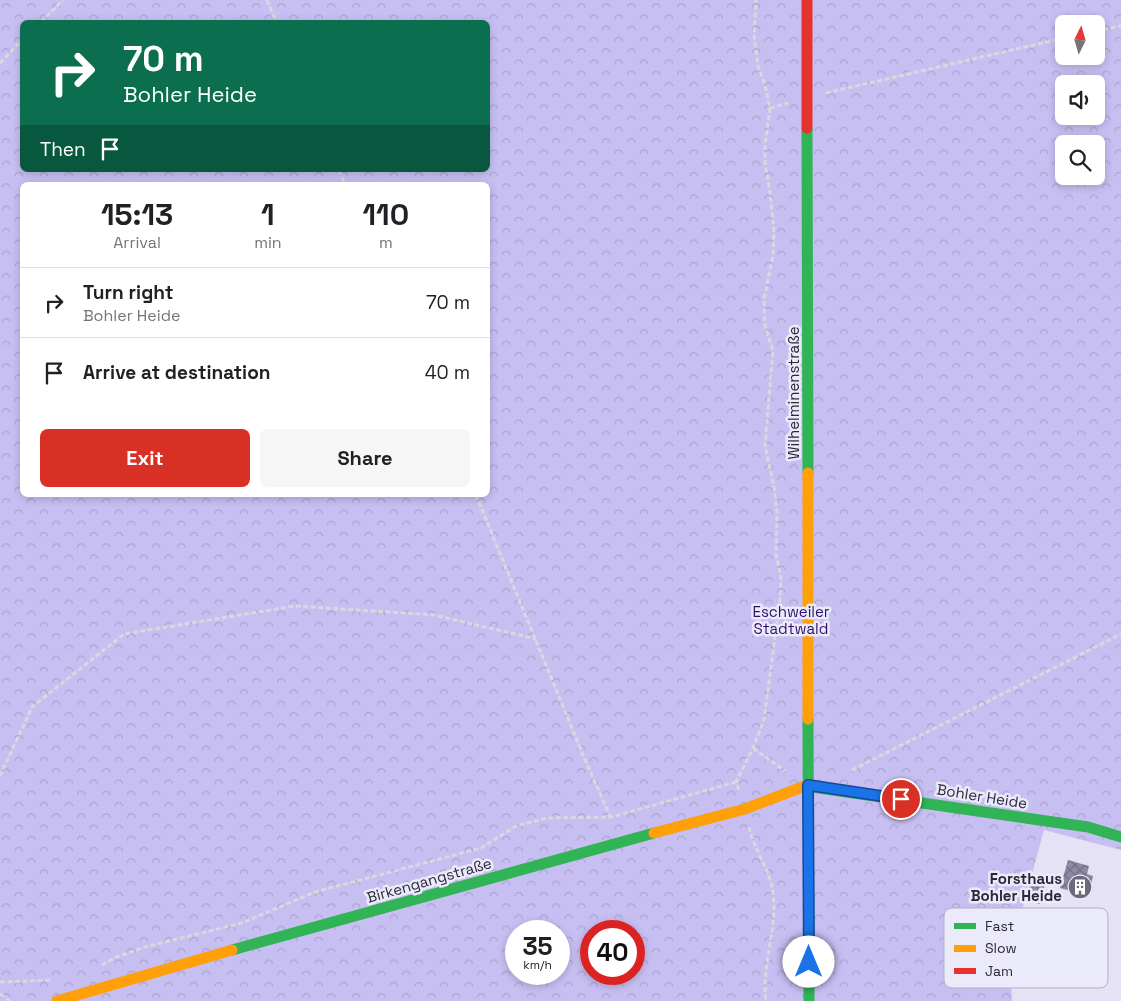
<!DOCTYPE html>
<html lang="en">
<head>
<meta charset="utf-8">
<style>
	body { margin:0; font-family:"Space Grotesk",sans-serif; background:#f6f6f6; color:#202124; height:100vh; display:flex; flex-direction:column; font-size:19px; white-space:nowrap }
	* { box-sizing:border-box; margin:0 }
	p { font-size:16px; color:#757577 }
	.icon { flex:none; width:28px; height:28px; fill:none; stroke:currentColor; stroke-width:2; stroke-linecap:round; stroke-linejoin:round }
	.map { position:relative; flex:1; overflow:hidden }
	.drawer { position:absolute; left:20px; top:182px; width:470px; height:315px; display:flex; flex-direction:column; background:#fff; border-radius:8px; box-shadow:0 2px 8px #0003 }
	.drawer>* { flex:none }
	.hud { position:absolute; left:20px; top:20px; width:470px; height:152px; border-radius:8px; box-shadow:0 2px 8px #0003; background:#0b6e4f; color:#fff; overflow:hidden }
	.needle { width:32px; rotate:5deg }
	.tools { position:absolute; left:1055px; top:15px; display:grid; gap:10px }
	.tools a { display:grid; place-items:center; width:50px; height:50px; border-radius:8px; background:#fff; box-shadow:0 2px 8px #0003; font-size:25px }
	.speed { position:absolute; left:505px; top:920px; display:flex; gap:10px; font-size:25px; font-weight:700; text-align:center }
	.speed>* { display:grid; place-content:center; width:65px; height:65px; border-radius:50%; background:#fff; box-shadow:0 2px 8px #0003; line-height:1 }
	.speed small { font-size:12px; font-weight:400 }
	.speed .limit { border:8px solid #d22; background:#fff; color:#111 }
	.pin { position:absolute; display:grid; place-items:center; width:42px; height:42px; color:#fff; margin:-21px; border:2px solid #fff; border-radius:50%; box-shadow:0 1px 5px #0007 }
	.me { position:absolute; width:55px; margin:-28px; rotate:0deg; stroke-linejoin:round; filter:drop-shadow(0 0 4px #0008) }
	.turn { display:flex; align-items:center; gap:18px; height:105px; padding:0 20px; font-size:22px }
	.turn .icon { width:65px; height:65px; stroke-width:2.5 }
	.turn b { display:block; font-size:35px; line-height:42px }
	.then { display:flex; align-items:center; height:48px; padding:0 20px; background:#0003; gap:10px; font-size:19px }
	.eta { display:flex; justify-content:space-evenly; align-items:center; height:85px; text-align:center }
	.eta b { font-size:30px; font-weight:700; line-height:35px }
	.button { display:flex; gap:10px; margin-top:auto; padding:10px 20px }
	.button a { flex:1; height:58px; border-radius:8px; background:#d93025; color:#fff; font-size:20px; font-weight:700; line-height:58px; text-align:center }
	.button a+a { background:#f6f6f6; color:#202124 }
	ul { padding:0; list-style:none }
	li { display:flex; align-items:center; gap:15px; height:70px; padding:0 20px; border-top:1px solid #e0e0e0 }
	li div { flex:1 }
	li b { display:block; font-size:19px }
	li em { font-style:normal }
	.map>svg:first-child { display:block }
	.forest { fill:url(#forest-crowns); fill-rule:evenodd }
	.building { fill:url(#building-cross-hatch) }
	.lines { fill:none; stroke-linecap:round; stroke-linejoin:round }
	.path { stroke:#d9d8de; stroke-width:3; stroke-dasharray:5 2.5; stroke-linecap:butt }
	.fast { stroke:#30b455; stroke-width:11 }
	.slow { stroke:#ff9f0a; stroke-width:11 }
	.jam { stroke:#e5322d; stroke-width:11 }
	.route-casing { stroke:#114b97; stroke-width:12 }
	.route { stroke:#1a73e8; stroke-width:9 }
	.labels { text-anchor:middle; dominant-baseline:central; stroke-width:5; stroke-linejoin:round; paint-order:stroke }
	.street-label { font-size:15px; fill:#2a2838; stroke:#ebeafb }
	.park-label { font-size:15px; fill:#300f6b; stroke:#ebeafb }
	.poi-label { font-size:15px; font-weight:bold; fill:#2a2838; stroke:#ebeafb; text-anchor:end }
	.key { fill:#ebeafb; stroke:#b1b0c0; stroke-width:1 }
	.key-label { font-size:14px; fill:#2a2838 }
</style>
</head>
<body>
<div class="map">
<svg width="1121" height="1001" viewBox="0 0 1121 1001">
	<defs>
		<pattern id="forest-crowns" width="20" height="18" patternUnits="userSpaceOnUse" patternTransform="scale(1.25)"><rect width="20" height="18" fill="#c7bff2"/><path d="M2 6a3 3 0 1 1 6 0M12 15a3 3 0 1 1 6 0" fill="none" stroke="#aba4d0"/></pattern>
		<pattern id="building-cross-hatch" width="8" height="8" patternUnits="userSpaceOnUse" patternTransform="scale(1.25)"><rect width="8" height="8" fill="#8f88a3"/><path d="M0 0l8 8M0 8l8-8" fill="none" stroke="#756f86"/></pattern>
	</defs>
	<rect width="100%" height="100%" fill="#e4e2f4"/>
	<path class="forest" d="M0,0h1121v850l-77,-20 -34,124 2,47h-1012zM22,22h466v148h-466zM1064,24h32v32h-32zM1064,84h32v32h-32zM1064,144h32v32h-32zM22,185h466v310h-466zM516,931h43v43h-43zM591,931h43v43h-43z"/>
	<path class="building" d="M1068,860l21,6 -2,8 6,2 -5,20 -28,-8z
		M1032,876l14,4 -6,24 -14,-4z"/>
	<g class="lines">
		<path class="path" d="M267,0l9,22
			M41,22l22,-22
			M1096,31l25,-5
			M0,63l22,-23
			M826,93l238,-55
			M770,108l18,-5
			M339,170l6,15
			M476,495l107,260 28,63
			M753,748l32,23
			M852,770l269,-136
			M0,776l32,-69 92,-73 171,-28 139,9 102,24
			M739,790l-3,-8 17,-34 11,-28 16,-121 1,-21 -5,-24 1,-42 -3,-25 -9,-42 8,-94 -8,-25 -1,-27 9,-43 1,-24 -4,-40 -5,-29v-18l5,-37 -5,-23 -7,-19 -4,-30 2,-36
			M749,827c5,23 21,42 24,66 5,36 -12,71 -7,108
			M102,965l12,-7 31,-11 97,-24 73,-31 166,-44 35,-22 31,-8 64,-1 125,-35
			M0,982l52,-2
			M0,994l10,7"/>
		<path class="fast" d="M807,128l1,345
			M808,719l1,282
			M805,786l283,41 33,10
			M232,950l422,-117"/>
		<path class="slow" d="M808,473v246
			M654,833l91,-24 60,-23
			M57,1001l175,-51"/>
		<path class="jam" d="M807,0v128"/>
	</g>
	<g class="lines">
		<g class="route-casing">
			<path id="route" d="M809,962l-1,-177 93,14"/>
		</g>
		<use href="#route" class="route"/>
	</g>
	<defs>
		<g id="building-disc" transform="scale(1.25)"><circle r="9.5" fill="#6b697a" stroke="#ebeafb"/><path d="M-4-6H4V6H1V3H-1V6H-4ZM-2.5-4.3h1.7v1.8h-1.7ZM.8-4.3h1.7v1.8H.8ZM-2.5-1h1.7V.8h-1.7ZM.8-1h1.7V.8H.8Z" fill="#fff"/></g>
	</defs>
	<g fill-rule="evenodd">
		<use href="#building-disc" x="1080" y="887"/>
	</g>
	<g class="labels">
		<g class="street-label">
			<text transform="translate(793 393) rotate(-90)">Wilhelminenstraße</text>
			<text transform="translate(982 796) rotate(9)">Bohler Heide</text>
			<text transform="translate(429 880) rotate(-16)">Birkengangstraße</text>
		</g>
		<g class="park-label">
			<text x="791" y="611">Eschweiler<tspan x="791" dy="17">Stadtwald</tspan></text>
		</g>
		<g class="poi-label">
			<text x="1062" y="878">Forsthaus<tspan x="1062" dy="17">Bohler Heide</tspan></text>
		</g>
	</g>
	<rect x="944" y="908" width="164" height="80" rx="8" class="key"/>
	<rect x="954" y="923" width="22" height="6" fill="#30b455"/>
	<rect x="954" y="945" width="22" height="7" fill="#ff9f0a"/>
	<rect x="954" y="968" width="22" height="6" fill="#e5322d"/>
	<g class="key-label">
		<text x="985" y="931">Fast</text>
		<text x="985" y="953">Slow</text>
		<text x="985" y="976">Jam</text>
	</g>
</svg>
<div class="tools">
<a><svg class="needle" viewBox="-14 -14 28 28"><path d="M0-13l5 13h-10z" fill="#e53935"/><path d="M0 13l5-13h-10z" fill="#757577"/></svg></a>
<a><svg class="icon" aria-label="sound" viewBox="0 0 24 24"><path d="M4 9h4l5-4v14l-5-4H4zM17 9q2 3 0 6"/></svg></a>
<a><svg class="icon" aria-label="search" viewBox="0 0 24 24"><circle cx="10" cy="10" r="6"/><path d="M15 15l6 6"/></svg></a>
</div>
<div class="speed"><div>35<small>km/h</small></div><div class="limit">40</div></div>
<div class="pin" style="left:901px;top:799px;background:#d93025"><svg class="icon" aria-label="arrive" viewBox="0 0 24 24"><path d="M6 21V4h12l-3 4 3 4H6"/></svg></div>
<svg class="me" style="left:809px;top:962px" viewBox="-20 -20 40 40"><circle r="19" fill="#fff"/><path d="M0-13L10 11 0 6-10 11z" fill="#1a73e8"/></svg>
<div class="hud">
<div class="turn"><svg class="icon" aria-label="right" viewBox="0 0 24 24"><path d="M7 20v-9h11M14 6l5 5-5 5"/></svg><div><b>70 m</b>Bohler Heide</div></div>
<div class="then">Then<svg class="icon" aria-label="arrive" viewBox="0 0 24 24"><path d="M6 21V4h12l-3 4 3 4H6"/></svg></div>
</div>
<section class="drawer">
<div class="eta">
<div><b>15:13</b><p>Arrival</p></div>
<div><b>1</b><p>min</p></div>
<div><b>110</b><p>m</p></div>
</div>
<ul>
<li><svg class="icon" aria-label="right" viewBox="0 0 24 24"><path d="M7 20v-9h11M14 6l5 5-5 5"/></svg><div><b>Turn right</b><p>Bohler Heide</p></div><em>70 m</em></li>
<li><svg class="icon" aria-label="arrive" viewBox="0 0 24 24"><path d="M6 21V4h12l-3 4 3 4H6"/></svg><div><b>Arrive at destination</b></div><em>40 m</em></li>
</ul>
<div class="button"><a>Exit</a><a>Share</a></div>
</section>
</div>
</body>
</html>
